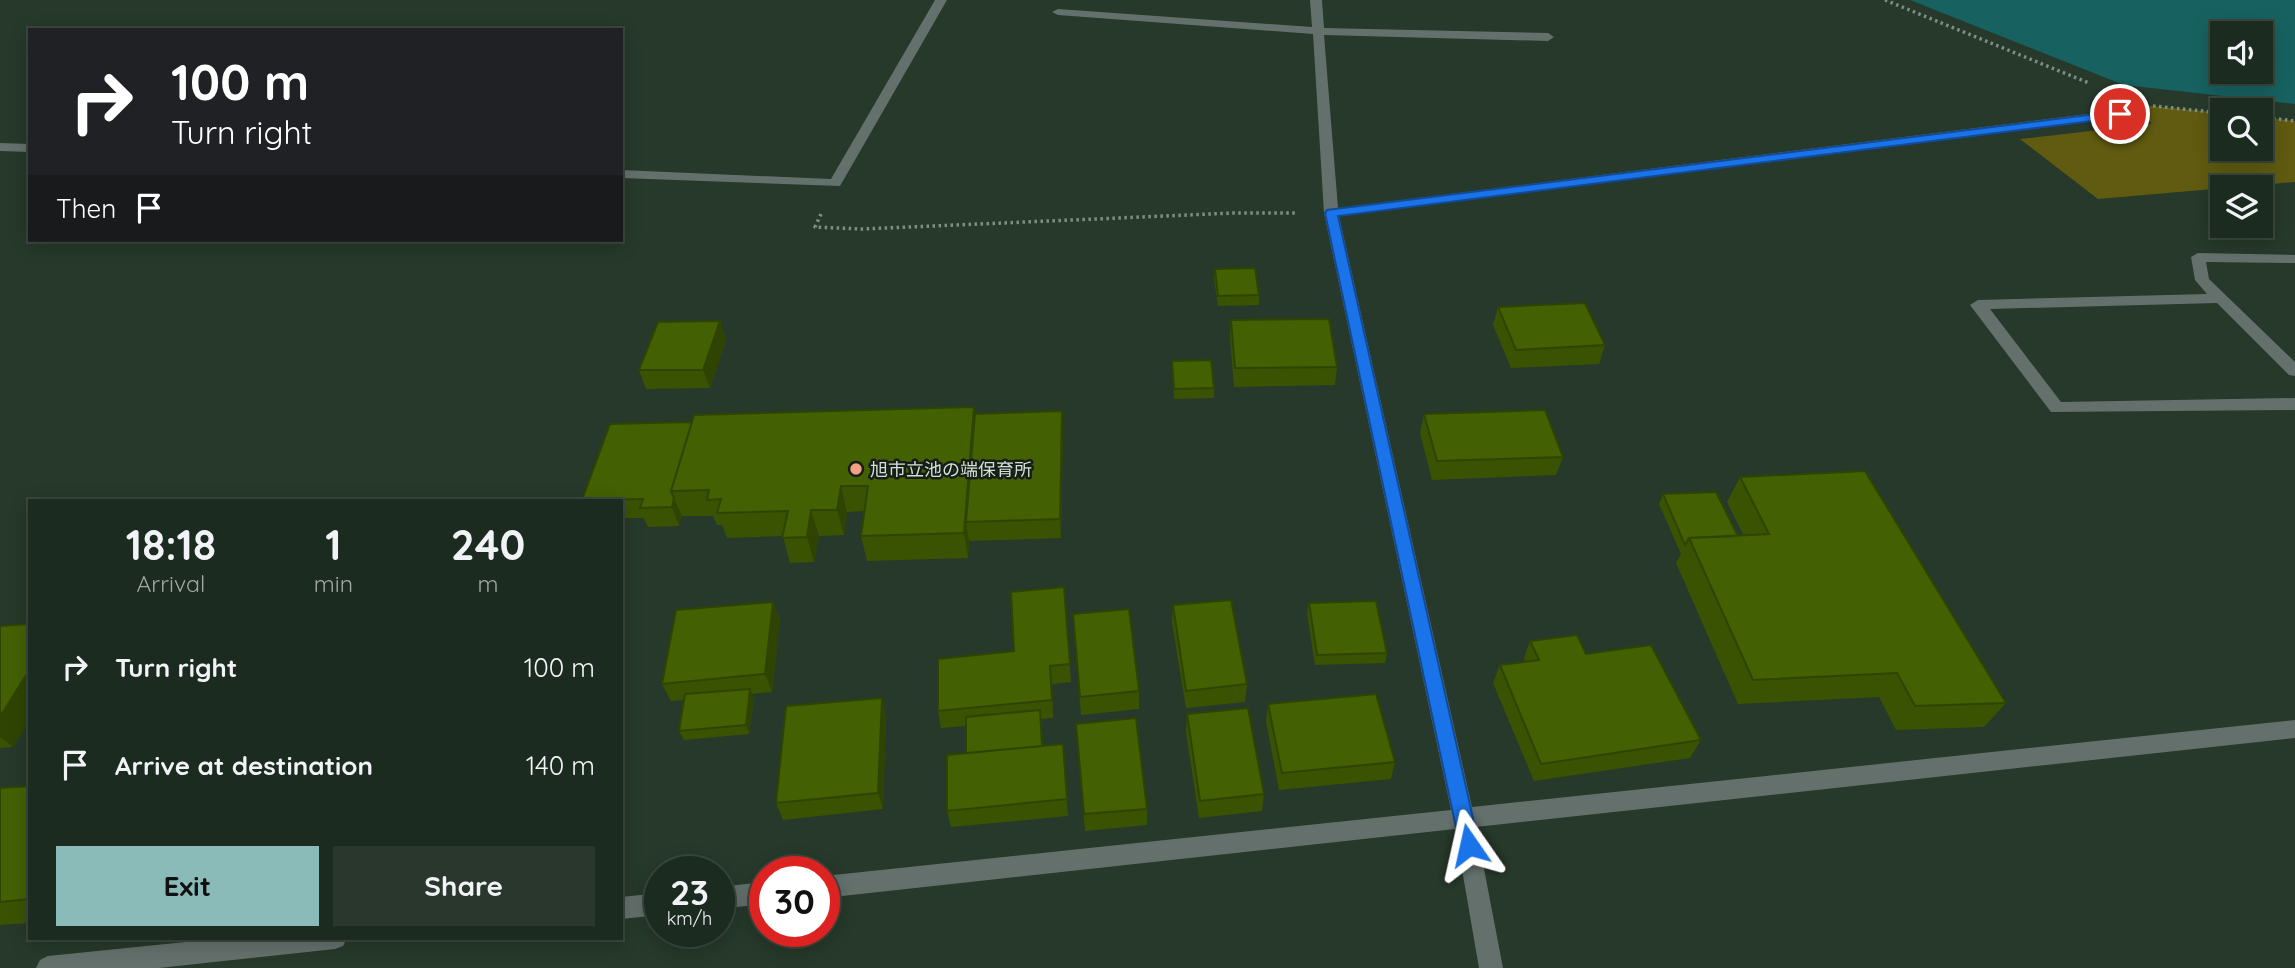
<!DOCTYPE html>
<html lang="en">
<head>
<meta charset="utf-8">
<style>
	body { margin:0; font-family:Quicksand,"Noto Sans JP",sans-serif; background:#29372d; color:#f1f3f6; height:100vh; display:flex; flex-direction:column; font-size:26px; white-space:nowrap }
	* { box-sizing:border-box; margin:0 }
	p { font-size:23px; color:#a0a7a5 }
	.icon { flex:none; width:38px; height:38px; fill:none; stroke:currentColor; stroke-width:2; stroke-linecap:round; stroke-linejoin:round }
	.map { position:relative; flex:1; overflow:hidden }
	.panel { position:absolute; left:28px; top:499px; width:595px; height:441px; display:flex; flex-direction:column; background:#1c2b20; border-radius:0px; box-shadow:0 4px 18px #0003,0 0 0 2px #3a473e }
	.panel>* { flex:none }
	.top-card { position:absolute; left:28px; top:28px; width:595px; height:214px; border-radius:0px; box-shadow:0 4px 18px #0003,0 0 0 2px #3a473e; background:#202124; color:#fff; overflow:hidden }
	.buttons { position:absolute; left:2210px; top:21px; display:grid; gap:14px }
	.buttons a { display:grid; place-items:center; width:63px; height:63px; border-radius:0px; background:#1c2b20; box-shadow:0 4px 18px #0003,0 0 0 2px #3a473e; font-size:35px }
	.speed { position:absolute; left:644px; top:856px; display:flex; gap:14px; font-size:35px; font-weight:700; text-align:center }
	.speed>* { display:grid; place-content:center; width:91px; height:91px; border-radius:50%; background:#1c2b20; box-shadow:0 4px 18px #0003,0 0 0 2px #3a473e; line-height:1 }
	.speed small { font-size:18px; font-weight:400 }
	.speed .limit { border:10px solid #d22; background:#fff; color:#111 }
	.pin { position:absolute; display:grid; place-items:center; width:60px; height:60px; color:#fff; margin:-30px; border:4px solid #fff; border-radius:50%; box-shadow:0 2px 7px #0007 }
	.me { position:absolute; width:77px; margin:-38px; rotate:349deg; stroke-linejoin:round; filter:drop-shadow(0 0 5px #0008) }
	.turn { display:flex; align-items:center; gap:24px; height:147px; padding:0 28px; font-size:32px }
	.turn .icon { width:91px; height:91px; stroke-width:2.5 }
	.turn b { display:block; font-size:49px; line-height:60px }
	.then { display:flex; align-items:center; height:66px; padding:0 28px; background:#0003; gap:14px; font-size:26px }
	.eta { display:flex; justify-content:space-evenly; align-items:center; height:119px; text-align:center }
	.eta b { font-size:42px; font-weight:800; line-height:49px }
	.cta { display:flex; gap:14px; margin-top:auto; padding:14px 28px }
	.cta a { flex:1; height:80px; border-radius:0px; background:#8bbbb9; color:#111; font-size:28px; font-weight:800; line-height:80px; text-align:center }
	.cta a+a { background:#29372d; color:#f1f3f6 }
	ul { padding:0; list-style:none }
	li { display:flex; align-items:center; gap:21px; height:98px; padding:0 28px }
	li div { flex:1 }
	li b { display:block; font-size:26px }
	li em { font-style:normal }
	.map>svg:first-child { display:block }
	.green { fill:#605b10 }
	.water { fill:#176261; fill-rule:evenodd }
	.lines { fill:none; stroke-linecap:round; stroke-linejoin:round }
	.path { stroke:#808e82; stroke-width:3.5; stroke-dasharray:2.5 3.5; stroke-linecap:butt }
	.minor { fill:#64706c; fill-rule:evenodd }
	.wall { fill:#3a5303 }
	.shaded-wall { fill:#2f4402 }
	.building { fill:#436103; stroke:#2f4402; stroke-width:2 }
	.route { fill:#1a73e8; stroke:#114b97; stroke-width:2 }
	.poi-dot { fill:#f39f82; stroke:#161e17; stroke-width:2.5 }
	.labels { text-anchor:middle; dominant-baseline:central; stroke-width:5; stroke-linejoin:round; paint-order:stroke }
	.poi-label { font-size:18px; fill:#d4dfd5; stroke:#161e17; text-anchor:start }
</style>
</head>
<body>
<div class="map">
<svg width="2295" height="968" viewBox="0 0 2295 968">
	<rect width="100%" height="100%" fill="#26392a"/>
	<path class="green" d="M2143,105l79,8v36h39v-32l34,4v61l-197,17 -78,-60 131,-15z"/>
	<path class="water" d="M1910,0h385v104l-171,-19zM2222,33h39v39h-39z"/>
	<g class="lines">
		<path class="path" d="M1885,0l204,83
			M2153,106l69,7
			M2261,117l34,4
			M821,214l-6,13 48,2 371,-16h61"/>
		<path class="minor" d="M935,0h12l-107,186 -219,-8v-8l210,9z
			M1310,0h12l2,28 224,5 6,4 -6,4 -224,-6 14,173 782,-98 6,4 -6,4 -781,98 133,591 823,-87v18l-819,89 27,141h-24l-24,-139 -631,69v-22l627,-66 -127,-597 -11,-179 -255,-19 -6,-3 6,-3 254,18z
			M0,143l30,1v8l-30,-1z
			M2198,253l97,2v8l-89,-1 3,17 86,83v14l-6,-1 -72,-72 -227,6 71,93 234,-4v12l-244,2 -81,-107 8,-5 229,-6 -12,-14 -4,-23z
			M765,882v22l-46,5v-22z
			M660,893v22l-39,4v-22z
			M225,938h122l-4,8 -8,3 -176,19h-123l4,-8 8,-4z"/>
	</g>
	<path class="wall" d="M1215,269l44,26v10l-41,1 -4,-27z
		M1498,307l107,38 -6,19 -88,4 -18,-43z
		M1231,320l106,47 -2,18 -101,2 -4,-49z
		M720,321l6,19 -16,48 -64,1 -7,-19z
		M1172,361l42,27v10l-40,1z
		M974,407l1,7 88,16 -2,108 -92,3 -1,17 -101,3 -6,-25 3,-25 -17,1 -3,23 -25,1 -5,26 -24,1 -7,-27 -56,2 -5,-13h-5l-4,-9h-31l-3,10 -31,1 -4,-9h-23v-18h-39l110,-78z
		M1424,414l139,43 -7,18 -124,5 -12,-47z
		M1740,477l266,226 -22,24 -88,3 -17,-33 -141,7 -62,-141 5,-9 -22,-50 4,-10 75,42h6l-17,-34z
		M1064,587l7,95 -19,2 1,34 -12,1 2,27 20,-2 5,72 -117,11 -4,-16 19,-58v-27l-25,2 -3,-17 76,-60z
		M773,602l7,18 -8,72 -20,2 2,5 -5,35 -65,6 -5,-9 6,-31 -14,1 -9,-17z
		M1309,603l78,50 -2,10 -70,2 -8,-52z
		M1173,605l74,79 -2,18 -59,6 -14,-85z
		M1073,614l66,77v18l-58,6z
		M30,624v96l-17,27 -13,1v-122z
		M1530,641l56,13 115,86 -11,18 -156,23 -41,-98 7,-18 25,-3 -1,-4z
		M1268,704l127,58 -4,17 -112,11 -13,-69z
		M1187,714l77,80 -2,17 -63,7 -13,-86z
		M886,715l-3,94 -100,11 -7,-17z
		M1076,724l71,85v16l-62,6z
		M30,786v137l-30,2v-137z"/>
	<path class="shaded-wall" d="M720,321l6,19 -16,48 -7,-18z
		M974,407l4,26 -12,89 3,19 -1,17 -4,-25z
		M1062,411l1,19 -2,108 -1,-19z
		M841,486l6,26 -3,23 -7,-25z
		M674,498l8,18 -3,10 -7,-19z
		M811,510l8,26 -5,26 -7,-25z
		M773,602l7,18 -8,72 -7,-18z
		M30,669v51l-17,27 -13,-10v-20z
		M750,689l4,10 -5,35 -3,-9z
		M882,698l4,17 -3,94 -5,-16z"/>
	<path class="building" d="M1255,268l4,27 -41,1 -3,-27z
		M1585,303l20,42 -89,5 -18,-43z
		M1329,319l8,48 -102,1 -4,-48z
		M720,321l-17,49h-64l19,-48z
		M1211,360l3,28 -40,1 -2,-28z
		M974,407l-10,126 -103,3 7,-50h-27l-4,24h-26l-4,27 -25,1 6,-27 -71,2 4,-14 -14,1 2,-10 -38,1 23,-76z
		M1545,410l18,47 -126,4 -13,-47z
		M1062,411l-2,108 -94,3 9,-108z
		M692,422l-21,69 3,7 -2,9 -32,1 3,-9 -61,1 28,-76z
		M1865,471l141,232 -91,3 -18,-33 -144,7 -64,-142 80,-4 -29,-57z
		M1716,492l22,44 -49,2 -4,7 -22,-51z
		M1064,587l6,77 -20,2 2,34 -114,11v-52l76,-8 -3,-59z
		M1231,600l16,84 -61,7 -13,-86z
		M1376,601l11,52 -70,2 -8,-52z
		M773,602l-8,72 -103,10 14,-74z
		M1129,609l10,82 -59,6 -7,-83z
		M30,624v45l-30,48v-91z
		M1577,635l9,19 65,-9 50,95 -160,24 -41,-99 39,-5 -9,-19z
		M750,689l-4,36 -67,6 6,-37z
		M1376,694l19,68 -113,11 -14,-69z
		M882,698l-4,95 -102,10 10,-97z
		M1248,708l16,86 -64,7 -13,-87z
		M1040,710l2,36 -76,7v-36z
		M1136,718l11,91 -63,5 -8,-90z
		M1063,744l4,55 -120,12v-56z
		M30,786v113l-30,3v-114z"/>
	<path class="route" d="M2120,111l4,1v5l-786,99 141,629 -3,6 -7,3 -8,-3 -136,-638 2,-3z"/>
	<circle class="poi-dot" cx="856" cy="469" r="7"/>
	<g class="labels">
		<g class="poi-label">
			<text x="870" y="469">旭市立池の端保育所</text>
		</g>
	</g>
</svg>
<div class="buttons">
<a><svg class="icon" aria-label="sound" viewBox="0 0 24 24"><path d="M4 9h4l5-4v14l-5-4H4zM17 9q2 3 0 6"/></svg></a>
<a><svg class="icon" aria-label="search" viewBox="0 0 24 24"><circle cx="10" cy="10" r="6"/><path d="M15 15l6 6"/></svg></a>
<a><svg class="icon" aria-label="layers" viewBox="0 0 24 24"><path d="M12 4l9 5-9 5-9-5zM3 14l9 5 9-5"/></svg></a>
</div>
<div class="speed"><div>23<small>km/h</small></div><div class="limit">30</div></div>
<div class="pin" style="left:2120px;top:114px;background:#d93025"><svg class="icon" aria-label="arrive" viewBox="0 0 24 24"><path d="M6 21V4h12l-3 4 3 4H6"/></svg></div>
<svg class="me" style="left:1469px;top:845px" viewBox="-20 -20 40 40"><path d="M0-17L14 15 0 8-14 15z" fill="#1a73e8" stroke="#fff" stroke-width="4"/></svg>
<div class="top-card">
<div class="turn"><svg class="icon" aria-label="right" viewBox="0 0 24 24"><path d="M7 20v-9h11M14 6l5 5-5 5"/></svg><div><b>100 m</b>Turn right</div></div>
<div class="then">Then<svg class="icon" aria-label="arrive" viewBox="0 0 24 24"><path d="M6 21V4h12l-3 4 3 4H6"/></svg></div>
</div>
<section class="panel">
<div class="eta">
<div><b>18:18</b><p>Arrival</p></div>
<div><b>1</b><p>min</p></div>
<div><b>240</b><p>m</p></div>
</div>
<ul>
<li><svg class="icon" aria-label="right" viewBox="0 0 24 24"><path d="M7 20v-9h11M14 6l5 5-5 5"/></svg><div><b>Turn right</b></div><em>100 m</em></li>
<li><svg class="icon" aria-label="arrive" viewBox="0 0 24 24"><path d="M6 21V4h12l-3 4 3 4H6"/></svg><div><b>Arrive at destination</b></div><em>140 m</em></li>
</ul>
<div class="cta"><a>Exit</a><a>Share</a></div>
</section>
</div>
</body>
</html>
